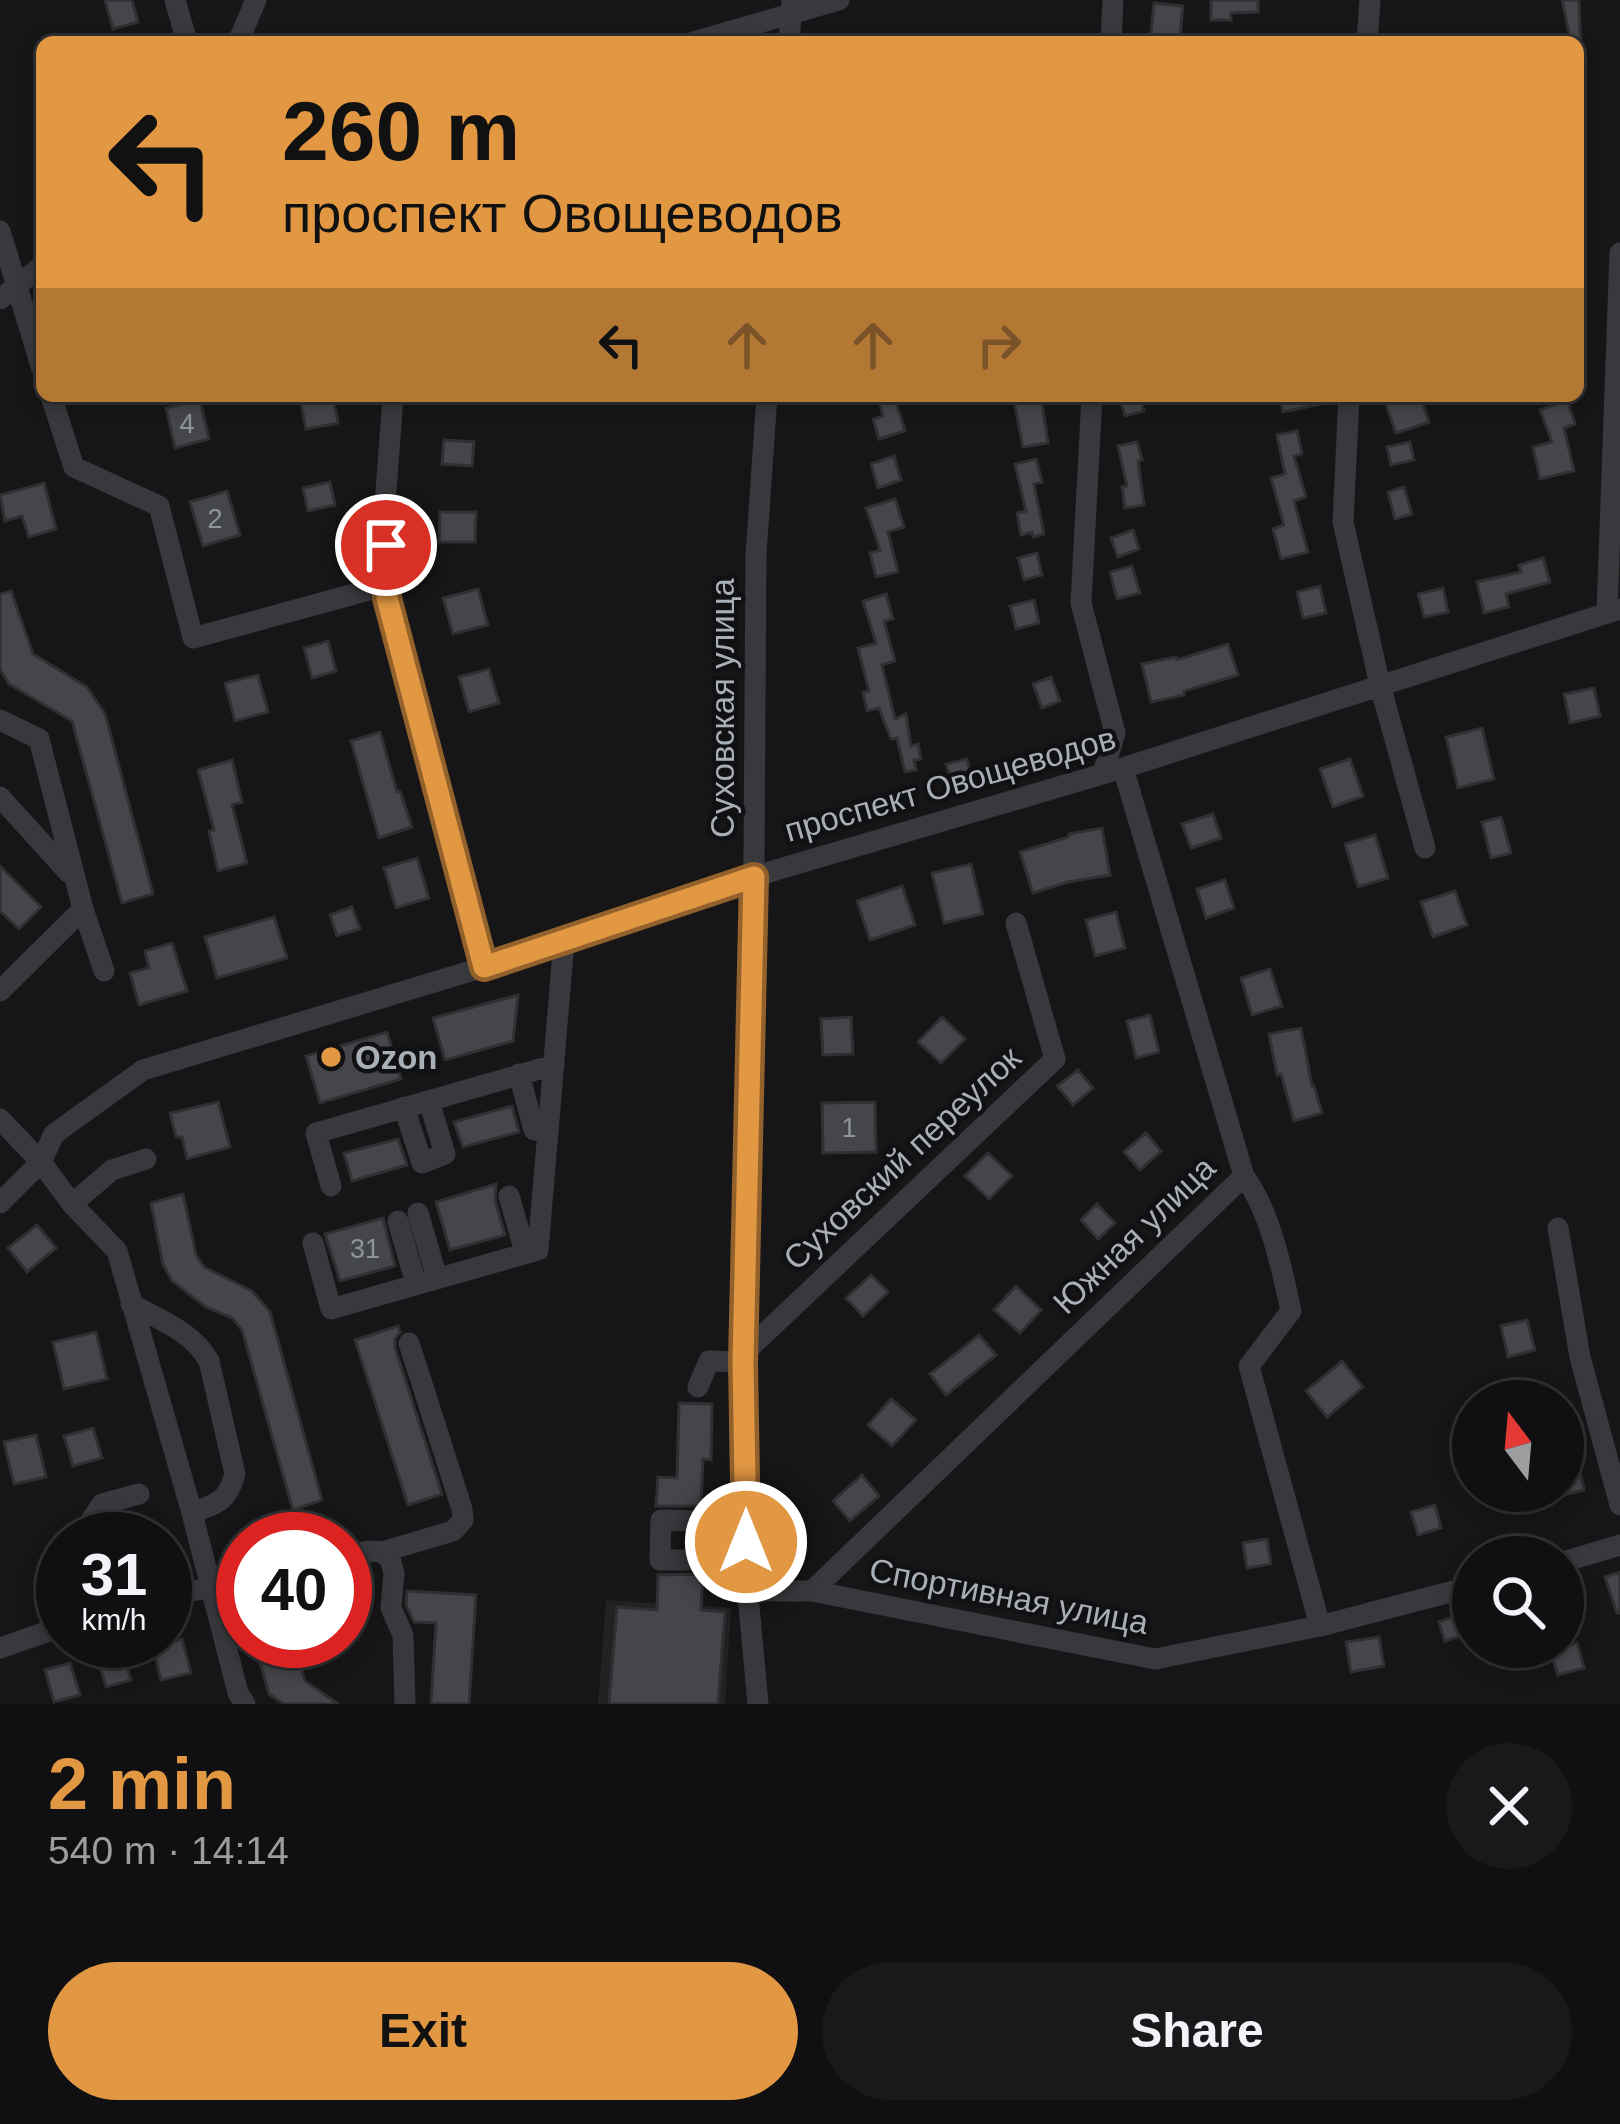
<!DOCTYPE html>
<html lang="en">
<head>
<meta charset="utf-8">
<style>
	body { margin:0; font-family:Helvetica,sans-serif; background:#19191b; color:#f1f3f6; height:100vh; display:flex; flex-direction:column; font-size:45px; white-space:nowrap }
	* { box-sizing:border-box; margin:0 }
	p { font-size:39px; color:#9c9d9f }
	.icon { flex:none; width:66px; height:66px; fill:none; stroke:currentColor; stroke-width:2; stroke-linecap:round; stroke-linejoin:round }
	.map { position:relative; height:1704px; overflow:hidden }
	.drawer { display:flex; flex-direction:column; background:#101012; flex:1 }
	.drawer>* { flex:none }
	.guide { position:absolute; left:36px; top:36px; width:1548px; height:366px; border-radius:18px; box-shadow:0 6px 18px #0003,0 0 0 3px #303032; background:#e29743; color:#111; overflow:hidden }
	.needle { width:78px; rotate:344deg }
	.fabs { position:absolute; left:1452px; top:1380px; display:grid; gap:24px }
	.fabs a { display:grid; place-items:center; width:132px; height:132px; border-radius:50%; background:#101012; box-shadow:0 6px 18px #0003,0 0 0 3px #303032; font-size:60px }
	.speed { position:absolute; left:36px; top:1512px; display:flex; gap:24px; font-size:60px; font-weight:700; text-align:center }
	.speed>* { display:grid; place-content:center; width:156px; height:156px; border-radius:50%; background:#101012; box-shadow:0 6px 18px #0003,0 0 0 3px #303032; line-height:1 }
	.speed small { font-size:30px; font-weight:400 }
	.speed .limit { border:18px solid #d22; background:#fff; color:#111 }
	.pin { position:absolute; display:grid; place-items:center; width:102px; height:102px; color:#fff; margin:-51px; border:6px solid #fff; border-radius:50%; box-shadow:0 3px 12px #0007 }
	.me { position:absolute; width:132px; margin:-66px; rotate:0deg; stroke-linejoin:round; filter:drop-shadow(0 0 9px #0008) }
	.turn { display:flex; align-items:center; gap:42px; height:252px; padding:0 48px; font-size:54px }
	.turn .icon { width:156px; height:156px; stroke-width:2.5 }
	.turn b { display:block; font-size:84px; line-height:102px }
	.lanes { display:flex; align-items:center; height:114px; padding:0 48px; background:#0003; justify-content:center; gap:60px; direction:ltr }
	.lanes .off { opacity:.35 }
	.round { display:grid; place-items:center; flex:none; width:126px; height:126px; border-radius:63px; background:#19191b }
	.overview { display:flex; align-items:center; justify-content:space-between; height:204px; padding:0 48px }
	h1 { font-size:72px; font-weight:700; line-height:90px; color:#e29743 }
	.cta { display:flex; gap:24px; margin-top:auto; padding:24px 48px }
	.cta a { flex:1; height:138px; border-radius:72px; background:#e29743; color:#111; font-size:48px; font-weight:700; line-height:138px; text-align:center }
	.cta a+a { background:#19191b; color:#f1f3f6 }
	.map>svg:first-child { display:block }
	.built { fill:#222224 }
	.building { fill:#45464a; stroke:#303033; stroke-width:3 }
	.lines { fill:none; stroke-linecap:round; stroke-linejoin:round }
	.minor { stroke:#37393c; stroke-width:21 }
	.route-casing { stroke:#93622c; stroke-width:30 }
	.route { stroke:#e29743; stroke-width:21 }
	.poi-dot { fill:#e29743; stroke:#111113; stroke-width:4.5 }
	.labels { text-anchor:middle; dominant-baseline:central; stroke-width:9; stroke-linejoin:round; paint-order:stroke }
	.number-label { font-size:27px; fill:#90959b }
	.street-label { font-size:33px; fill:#a9afb6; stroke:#111113 }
	.poi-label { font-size:33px; font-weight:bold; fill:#a9afb6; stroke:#111113; text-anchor:start }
</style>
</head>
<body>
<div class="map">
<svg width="1620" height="1704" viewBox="0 0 1620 1704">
	<rect width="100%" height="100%" fill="#161618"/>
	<path class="built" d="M606,1600l125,8 -6,96h-127z"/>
	<path class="building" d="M105,0h27l6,22 -25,7z
		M1211,0h47v12l-27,1v7h-20z
		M1562,0h17l2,56 -3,1v-15h-7z
		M1154,3l29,3 -3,30 -29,-2z
		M313,396h20l5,27 -32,6 -6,-30z
		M878,396h16l11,35 -26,8 -6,-20 10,-3z
		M1013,396h28l7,47 -25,4z
		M1119,396h21l4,15 -19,5z
		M1280,396h51v6l-48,10z
		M1392,396h28l9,26 -33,11 -12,-34z
		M200,400l9,39 -34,9 -9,-40z
		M1567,400l8,24 -11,4 10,43 -34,8 -7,-32 19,-5 -12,-32z
		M1297,431l5,23 -8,2 12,41 -12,4 14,51 -27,7 -8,-30 11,-4 -13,-47 14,-4 -8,-39z
		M444,440l30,2 -2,24 -30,-2z
		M1137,442l5,18 -4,1 6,44 -19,3 -3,-21 5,-1 -9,-40z
		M1410,442l4,18 -23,5 -4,-18z
		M894,456l7,24 -23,8 -7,-24z
		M1036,459l6,23 -8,2 10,50 -11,3 -1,-5 -11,3 -4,-22 9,-2 -11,-47z
		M330,482l5,23 -27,6 -5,-23z
		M44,483l12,46 -27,8 -7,-21 -17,5 -5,-26z
		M1404,487l8,27 -17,5 -7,-27z
		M227,491l13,44 -37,11 -13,-44z
		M895,499l9,28 -16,5 10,40 -22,5 -6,-24 10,-3 -14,-42z
		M440,512h36l-1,30h-36z
		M1133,530l6,19 -21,8 -7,-19z
		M1037,553l5,22 -18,5 -6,-22z
		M1543,558l7,24 -44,12 3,13 -25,6 -7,-31 44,-10 -2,-7z
		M1132,566l8,27 -23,6 -7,-27z
		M1320,586l6,27 -23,5 -6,-26z
		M1443,588l5,24 -24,5 -6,-23z
		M478,589l10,36 -35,9 -10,-36z
		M11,591l22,63 54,33 18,27 48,180 -31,9 -50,-182 -63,-37 -9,-15v-75z
		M886,594l7,25 -9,2 11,40 -13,4 13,54 11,-5 5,32 7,-2 3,15 -7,1 2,10 -11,2 -8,-34 -6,1 -12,-31 -12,3 -4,-19 6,-1 -11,-43 18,-5 -13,-42z
		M1034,600l5,23 -23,6 -6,-23z
		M328,641l8,30 -24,7 -8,-30z
		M1228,644l10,31 -54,16v4l-33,7 -9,-38 34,-7 1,3z
		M489,669l10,34 -30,9 -10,-35z
		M258,675l10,37 -33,9 -10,-38z
		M1051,677l9,24 -18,7 -9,-24z
		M1594,688l6,28 -30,7 -6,-29z
		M1482,728l12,51 -36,9 -12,-51z
		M380,732l17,60 3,-1 12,36 -33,11 -28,-97z
		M967,759l4,17 -20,4 -5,-16z
		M1350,759l13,37 -30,11 -13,-38z
		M232,760l10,42 -10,3 15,58 -29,8 -9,-40 5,-1 -16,-60z
		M1213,814l8,24 -30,10 -9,-24z
		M1501,817l10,36 -20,5 -9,-36z
		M1102,828l8,47 -42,7 -35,11 -13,-41 49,-15v-3z
		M1375,835l13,43 -30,9 -13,-43z
		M417,858l12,40 -33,10 -12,-40z
		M971,864l12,50 -39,9 -12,-50z
		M0,866l41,41 -22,22 -19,-18z
		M1225,880l9,28 -28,10 -9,-29z
		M902,886l13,39 -45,15 -13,-39z
		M1455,891l12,34 -34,12 -12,-35z
		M352,907l8,22 -23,7 -7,-21z
		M1116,912l9,36 -30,8 -9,-36z
		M274,917l13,41 -70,20 -12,-41z
		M172,943l15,48 -48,14 -9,-32 19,-5 -4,-17z
		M1270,969l12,37 -30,9 -11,-37z
		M518,995l-5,46 -68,19 -12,-42z
		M1150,1015l9,37 -23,6 -9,-37z
		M851,1017l2,37 -30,1 -2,-36z
		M942,1017l23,22 -24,24 -23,-21z
		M1301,1028l11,58h2l8,27 -28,8 -13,-47 -4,1 -8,-41z
		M387,1032l14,47 -81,24 -14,-47z
		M1078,1070l15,18 -20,17 -16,-19z
		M218,1102l12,45 -43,12 -5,-22h-6l-6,-24z
		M875,1102l1,50 -53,1 -1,-50z
		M512,1106l7,26 -56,15 -9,-25z
		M1146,1133l15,18 -21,19 -16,-18z
		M398,1139l9,26 -55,16 -8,-28z
		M988,1153l24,23 -23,23 -24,-23z
		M496,1184l-1,16 10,35 -55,15 -14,-48z
		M183,1194l13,61 8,12 48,24 18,21 52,188 -29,10 -51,-180 -10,-12 -26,-11 -34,-26 -9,-17 -12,-61z
		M1097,1204l18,19 -17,16 -17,-19z
		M383,1218l12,48 -55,15 -15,-47z
		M37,1225l19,23 -29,24 -19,-24z
		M871,1275l17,17 -25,24 -17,-18z
		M1016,1286l25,24 -21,23 -26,-23z
		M1527,1320l8,30 -27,7 -7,-31z
		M398,1326l2,6 -5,7v9l47,146 -34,11 -53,-165z
		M96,1332l11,47 -43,10 -11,-47z
		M979,1335l17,20 -50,40 -16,-21z
		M1342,1361l21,26 -36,30 -21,-26z
		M1524,1386l3,15h-43v-6z
		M891,1399l25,21 -24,26 -24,-21z
		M679,1403l33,1 -1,56 -8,-1 -2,47h-45l2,-29 19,1z
		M93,1428l9,30 -29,8 -9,-30z
		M36,1435l10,42 -32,7 -10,-42z
		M1575,1448l9,42 -21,5v-44z
		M862,1475l17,21 -29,25 -17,-20z
		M1435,1505l6,23 -23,7 -7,-23z
		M1267,1539l4,25 -24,4 -4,-25z
		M1620,1572v41h-3l-12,-36z
		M703,1574l-2,36 24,2 -7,92h-109l8,-97 40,3 1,-35z
		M407,1591l69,4 -7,109h-38l5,-81 -22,-1 -8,-17z
		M1462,1614l7,19 -24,8 -6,-19z
		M1379,1637l5,29 -33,6 -5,-30z
		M182,1639l9,34 -30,7 -8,-33z
		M254,1641h39l12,40 33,23h-54l-15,-10z
		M1577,1643l7,25 -26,7 -8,-24z
		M123,1653l8,27 -25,7 -8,-27z
		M70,1663l10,32 -26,7 -9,-32z"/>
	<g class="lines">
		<path class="minor" d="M175,0l12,42
			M238,42l18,-42
			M693,42l146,-42
			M789,42l3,-41
			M1111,42l2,-42
			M1367,42l3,-42
			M0,231l42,138
			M0,299l42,-33
			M51,396l23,71 85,39 34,132 194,-53
			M393,396l-8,109 2,93 97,369
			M1092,396l-11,207 34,130 -12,40
			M1349,396l-6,126 37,163 45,163
			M1607,612l13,-359
			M0,720l39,19 44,170 -83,82
			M0,797l69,76
			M83,909l21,62
			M519,1074l15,56 14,-6
			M404,1107l18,56 23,-9 -16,-53
			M0,1119l41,43 31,42 45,47 75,262 46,180 7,11
			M1244,1176c26,35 38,93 47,135l-42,55 71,260
			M331,1186l-15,-53 238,-68
			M509,1196l16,56
			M0,1203l41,-41 13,-28 89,-64 341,-103 292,-97 347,-102 497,-159
			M72,1204l40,-34 34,-11
			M418,1213l19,65
			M398,1221l18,63
			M1558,1228l22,129 40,148
			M313,1243l18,66 207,-59 26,-309
			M131,1304c29,16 61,27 78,57l26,113c-8,28 -17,29 -43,39
			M744,1353l311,-294 -39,-136
			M698,1387l11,-26 35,1
			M79,1539l23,-35 37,-10
			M701,1543l-1,17h-40l1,-40 40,1v22l45,-1
			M382,1552l71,-21 10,-11 -1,-11 -53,-166
			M345,1557l24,-6 13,1 8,7 4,14 -3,35 12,27 2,69
			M1563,1562l57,-17
			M812,1591l343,68 165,-33 153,-40
			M165,1594l78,-10
			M748,1596l15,-5h49l432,-415 -121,-408
			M0,1648l63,-22
			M758,1704l-10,-108 -4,-234 10,-506 2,-302 11,-158"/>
	</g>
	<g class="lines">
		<g class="route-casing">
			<path id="route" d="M386,545l1,53 97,369 270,-90 -11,485 3,180"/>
		</g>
		<use href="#route" class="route"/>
	</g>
	<circle class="poi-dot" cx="331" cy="1057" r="12"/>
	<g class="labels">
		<g class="number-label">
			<text x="187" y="424">4</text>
			<text x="215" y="519">2</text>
			<text x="849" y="1128">1</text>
			<text x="365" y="1249">31</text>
		</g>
		<g class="street-label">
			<text transform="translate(722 708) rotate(-90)">Суховская улица</text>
			<text transform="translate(950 784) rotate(-16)">проспект Овощеводов</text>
			<text transform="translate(902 1158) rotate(-43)">Суховский переулок</text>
			<text transform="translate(1134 1235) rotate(-44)">Южная улица</text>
			<text transform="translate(1009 1596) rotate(11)">Спортивная улица</text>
		</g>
		<g class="poi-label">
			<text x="355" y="1057">Ozon</text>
		</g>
	</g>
</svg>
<div class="fabs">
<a><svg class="needle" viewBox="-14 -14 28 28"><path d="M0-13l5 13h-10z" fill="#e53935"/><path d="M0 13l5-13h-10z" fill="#9c9d9f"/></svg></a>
<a><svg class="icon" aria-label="search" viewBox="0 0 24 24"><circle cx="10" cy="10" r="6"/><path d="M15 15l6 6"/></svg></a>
</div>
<div class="speed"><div>31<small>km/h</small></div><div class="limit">40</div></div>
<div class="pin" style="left:386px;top:545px;background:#d93025"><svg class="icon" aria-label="arrive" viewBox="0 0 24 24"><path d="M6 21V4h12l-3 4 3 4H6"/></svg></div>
<svg class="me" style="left:746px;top:1542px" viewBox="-20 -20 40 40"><circle r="17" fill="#e29743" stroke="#fff" stroke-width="3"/><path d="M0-11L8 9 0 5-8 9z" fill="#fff"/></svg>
<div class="guide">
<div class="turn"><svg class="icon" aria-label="left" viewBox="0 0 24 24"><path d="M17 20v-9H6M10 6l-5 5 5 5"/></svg><div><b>260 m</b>проспект Овощеводов</div></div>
<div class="lanes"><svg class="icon" aria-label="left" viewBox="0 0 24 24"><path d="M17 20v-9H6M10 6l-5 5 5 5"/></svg><svg class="icon off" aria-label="ahead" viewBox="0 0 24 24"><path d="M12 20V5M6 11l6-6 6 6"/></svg><svg class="icon off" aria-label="ahead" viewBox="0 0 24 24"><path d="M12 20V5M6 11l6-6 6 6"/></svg><svg class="icon off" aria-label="right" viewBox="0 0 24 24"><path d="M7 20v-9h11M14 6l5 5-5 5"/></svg></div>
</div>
</div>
<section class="drawer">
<div class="overview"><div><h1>2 min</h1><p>540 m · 14:14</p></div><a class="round"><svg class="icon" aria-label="close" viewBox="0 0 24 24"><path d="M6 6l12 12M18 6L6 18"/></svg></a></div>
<div class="cta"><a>Exit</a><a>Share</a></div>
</section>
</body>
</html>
